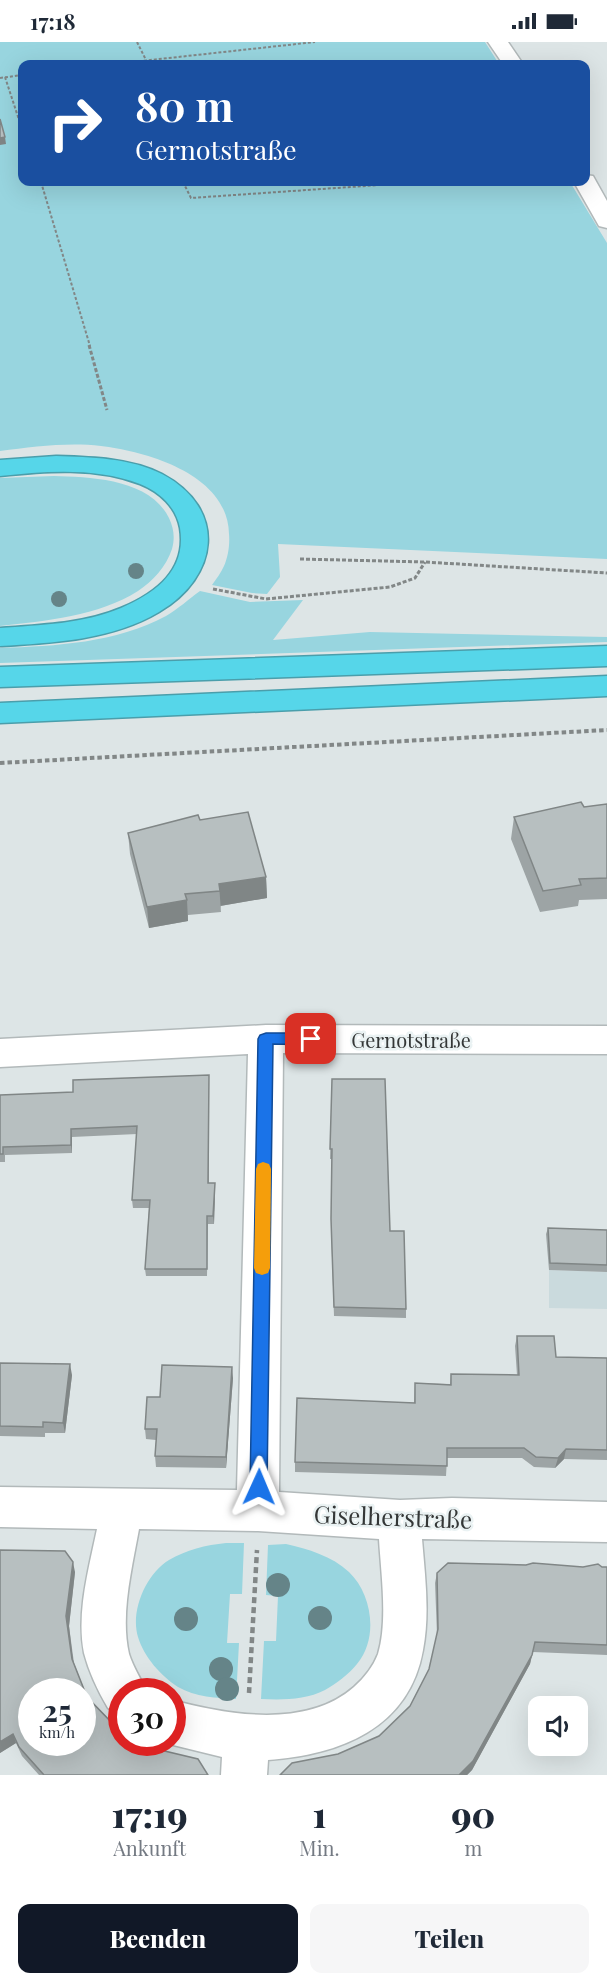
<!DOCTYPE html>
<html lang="de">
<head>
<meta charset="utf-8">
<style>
	body { margin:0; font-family:"Playfair Display",serif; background:#f6f6f7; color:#1f2937; height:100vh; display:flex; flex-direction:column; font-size:22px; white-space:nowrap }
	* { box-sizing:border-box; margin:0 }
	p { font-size:20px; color:#747a83 }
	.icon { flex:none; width:33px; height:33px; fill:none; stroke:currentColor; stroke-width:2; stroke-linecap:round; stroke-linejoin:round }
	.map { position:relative; height:1733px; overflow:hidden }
	.side { display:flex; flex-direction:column; background:#fff; flex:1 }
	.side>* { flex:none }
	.top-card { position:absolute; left:18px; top:18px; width:572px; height:126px; border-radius:12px; box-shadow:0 6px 24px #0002; background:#1a4fa0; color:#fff; overflow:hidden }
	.tools { position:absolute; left:528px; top:1654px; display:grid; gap:12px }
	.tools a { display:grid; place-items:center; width:60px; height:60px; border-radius:12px; background:#fff; box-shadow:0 6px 24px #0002; font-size:30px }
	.speed { position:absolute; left:18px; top:1636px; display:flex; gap:12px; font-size:30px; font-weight:700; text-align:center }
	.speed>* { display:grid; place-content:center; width:78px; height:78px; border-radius:50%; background:#fff; box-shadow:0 6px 24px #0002; line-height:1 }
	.speed small { font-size:15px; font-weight:400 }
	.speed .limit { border:9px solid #d22; background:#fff; color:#111 }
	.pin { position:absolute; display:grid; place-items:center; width:51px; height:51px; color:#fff; margin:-26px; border-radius:12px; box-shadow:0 3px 9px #0006 }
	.me { position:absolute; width:66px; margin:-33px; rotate:1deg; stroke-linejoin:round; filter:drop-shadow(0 0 4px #0008) }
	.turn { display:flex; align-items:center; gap:21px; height:126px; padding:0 18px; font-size:27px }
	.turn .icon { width:78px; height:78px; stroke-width:2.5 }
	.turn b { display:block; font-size:42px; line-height:51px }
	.eta { display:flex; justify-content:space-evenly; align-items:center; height:102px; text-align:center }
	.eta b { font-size:36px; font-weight:800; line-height:42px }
	.button { display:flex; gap:12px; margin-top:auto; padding:12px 18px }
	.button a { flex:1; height:69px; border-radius:12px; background:#111827; color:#fff; font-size:24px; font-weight:800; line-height:69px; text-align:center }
	.button a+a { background:#f6f6f7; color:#1f2937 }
	.status { display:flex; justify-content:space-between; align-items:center; height:42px; padding:0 30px; background:#fff; direction:ltr }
	.status svg { height:16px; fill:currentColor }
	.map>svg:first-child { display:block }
	.built { fill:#cadadd }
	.green { fill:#98d5df }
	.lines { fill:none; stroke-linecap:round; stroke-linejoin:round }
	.minor-casing { stroke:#b2b9ba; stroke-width:3 }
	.highway-casing { stroke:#4a9eab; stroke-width:3 }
	.path-far3 { stroke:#828787; stroke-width:2; stroke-dasharray:3 2; stroke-linecap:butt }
	.path-far2 { stroke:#828787; stroke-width:3; stroke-dasharray:4 2; stroke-linecap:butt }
	.path-far1 { stroke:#828787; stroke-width:4; stroke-dasharray:4.5 3; stroke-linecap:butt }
	.path { stroke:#828787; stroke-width:4.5; stroke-dasharray:6 4; stroke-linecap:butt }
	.minor { fill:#fff; fill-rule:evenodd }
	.highway { fill:#56d6e9; fill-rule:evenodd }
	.tree { fill:#658488 }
	.wall { fill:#9da4a5 }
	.shaded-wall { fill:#808686 }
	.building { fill:#b7bfc0; stroke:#808686; stroke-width:1.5; fill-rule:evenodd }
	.route { fill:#1a73e8; stroke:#114b97; stroke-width:1.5 }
	.slow { fill:#f59e0b }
	.labels { text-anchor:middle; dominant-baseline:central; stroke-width:5; stroke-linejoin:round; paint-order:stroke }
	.street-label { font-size:20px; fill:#343737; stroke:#eaf2f3 }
	.near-street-label { font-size:24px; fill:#343737; stroke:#eaf2f3 }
</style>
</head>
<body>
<div class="status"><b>17:18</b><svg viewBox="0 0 49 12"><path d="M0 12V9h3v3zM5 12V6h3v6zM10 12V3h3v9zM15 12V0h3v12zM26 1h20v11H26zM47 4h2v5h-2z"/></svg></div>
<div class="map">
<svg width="607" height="1733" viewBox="0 0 607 1733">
	<rect width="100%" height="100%" fill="#dde5e6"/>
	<path class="built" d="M549,1228l58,2v37l-58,-1z"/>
	<path class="green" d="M0,0h485l14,22h-477v118h548l37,61v316l-329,-15 2,33 -13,17 -15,-1 -40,-8c4,-6 9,-12 12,-19 4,-9 6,-22 5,-32 -1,-59 -80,-82 -128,-88 -34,-4 -68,1 -101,5z
		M54,434c37,1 96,3 115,42 5,11 6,20 3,31 -6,18 -19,32 -34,42 -39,25 -93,30 -138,35v-148z
		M200,549l50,11 53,-2 -30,40 97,-8 237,5v5l-607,21v-15c56,-2 116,-5 166,-32 12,-7 23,-17 34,-25z
		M226,1501h18l-2,51h-12l-3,49h12l-3,56c-19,-1 -41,-2 -58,-12 -17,-11 -34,-30 -40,-50 -8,-26 8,-63 31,-77 17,-10 37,-15 57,-17z
		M286,1502c22,5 46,12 63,28 23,22 30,66 8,92 -8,10 -21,20 -32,26 -19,10 -43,10 -64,9l3,-58h12l2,-45 -12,-1 2,-50z"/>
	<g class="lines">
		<g class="minor-casing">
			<path id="minor" d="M488,0h20l15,22h-20z
				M585,133l8,1 14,25v27l-8,-2 -25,-44h11z
				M266,983l341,1v28l-324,-1 -4,439 121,8 52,-2 155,4v40l-185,-3c3,37 8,75 1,111 -14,79 -84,105 -155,110l-1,15h-46l1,-18 -57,-14h7v-43c56,15 134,29 182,-13 10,-9 19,-20 24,-33 10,-33 3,-81 1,-115l-121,-8 -119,-2c-7,39 -19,86 -10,125 4,13 12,25 18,38h-25v22l-14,-6c-10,-17 -19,-36 -24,-55 -8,-40 5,-85 13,-124l-97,-2v-40l237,3 11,-436 -248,13v-28z"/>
		</g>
		<g class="highway-casing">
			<path id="highway" d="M56,414c34,1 75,2 106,18 66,35 57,103 -3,138 -47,28 -106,31 -159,34v-18c40,-3 83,-4 121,-20 35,-15 66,-38 59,-80 -4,-21 -20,-36 -40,-44 -44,-17 -94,-13 -140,-8v-16z
				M607,604v20l-607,21v-20z
				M607,634v20l-607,27v-20z"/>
		</g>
		<path class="path-far3" d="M137,0l10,20
			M114,22l201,-22
			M5,35l17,52
			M0,36l22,-3
			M41,140l49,164
			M183,140l8,16 232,-16"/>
		<path class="path-far2" d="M89,303l18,65
			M300,517l125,3 182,11
			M213,547l53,10 124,-12 25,-9 10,-16"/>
		<path class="path-far1" d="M0,721l607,-33"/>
		<path class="path" d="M249,1651l8,-143"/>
		<use href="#minor" class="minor"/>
		<use href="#highway" class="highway"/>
	</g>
	<g class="tree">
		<circle cx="136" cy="529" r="8"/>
		<circle cx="59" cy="557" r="8"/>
		<circle cx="278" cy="1543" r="12"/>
		<circle cx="320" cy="1576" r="12"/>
		<circle cx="186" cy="1577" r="12"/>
		<circle cx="221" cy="1627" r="12"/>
		<circle cx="227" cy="1647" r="12"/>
	</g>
	<path class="wall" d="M607,762v95l-28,1 -1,6 -38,6 -29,-73 3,-22z
		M128,791l138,44 1,21 -47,8 1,6 -33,3v6l-39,7 -19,-74z
		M332,1037l58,152 16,78v9l-72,-2 -3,-88 1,-69h-2z
		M209,1041v100l6,8 -1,33h-6l-1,52h-61l-1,-7 4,-61h-16l-1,-8 5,-66 -65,3v16l-67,2v7h-5v-67l73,-3z
		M548,1186l59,2v42l-58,-2 -3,-36z
		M517,1294l39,21 51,1v102l-43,-1 -9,9 -21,-1 -12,-9h-75l-1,18 -151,-4v-10l119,-59 1,-20 35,1 1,-10 66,1 -2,-29z
		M0,1321l72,12 -7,58h-20v4l-45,-1z
		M233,1336l-7,90 -70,-1 -1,-11 1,-16 -10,-1 -1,-10 15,-32z
		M0,1508l75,22 -6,54 5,37 13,34 30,31 35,20 56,27h-169l-17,-19 -6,-13 -16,10z
		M583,1525h24v88l-74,-3 -3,12 -58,106 -5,5h-187l58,-21 41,-18 31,-30 19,-37 8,-34 -2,-52 2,-10z"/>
	<path class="shaded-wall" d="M5,95l1,7 -6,1v-7z
		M266,835l1,21 -47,8 1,6 -2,-28z
		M187,858l1,21 -39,7 -2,-21z
		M71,1087l1,8v16l-1,-8z
		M215,1141v8l-1,33 -1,-8z
		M70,1322l2,11 -7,58 -2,-10z
		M232,1325l1,11 -7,90v-11z
		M566,1407l-2,10 -9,9 3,-10z
		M73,1520l2,10 -6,54 5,43 -2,-10 -6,-43z
		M532,1613l-2,9 -58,106 -5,5h-8z
		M13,1692l3,9 -16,10v-11z"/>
	<path class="building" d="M0,77l5,18 -5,1z
		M581,760l3,5 23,-3v74l-28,1 2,6 -38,6 -29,-74z
		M248,770l18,65 -47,7 1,7 -35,3 2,6 -40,7 -19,-74 70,-18 2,5z
		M209,1033l-1,108h7l-2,33h-6v53h-62l5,-69h-18l5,-74 -66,3v16l-68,2v7h-3v-59l73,-3v-12z
		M332,1037h53l5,152h14l2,78 -72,-2 -3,-88 1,-70h-2z
		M548,1186l59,2v35l-57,-2z
		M517,1294h37l2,21 51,1v92l-41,-1 -8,9 -22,-1 -12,-9h-77v18l-152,-4 2,-64 118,5v-20l36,2v-11l68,1z
		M0,1321l70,1 -7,59 -20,-1v5l-43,-1z
		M162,1323l70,2 -6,90 -71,-1 2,-27h-12l2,-32h13z
		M0,1508l65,1 8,11 -7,54 6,43 15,38 30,31 5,2v13h21l9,5 46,11 10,16h-164l-25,-28 -6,-13 -13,8zM32,1650h50v51h-50z
		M448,1521l78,2 7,-2 50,4 15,-3 4,3h5v78l-72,-3 -3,13 -59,106 -14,14h-179l12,-12 46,-9 41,-18 31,-30 19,-37 9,-40 -1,-56z"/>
	<path class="route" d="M266,991h45l5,2 2,4 -2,4 -5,2 -38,-1 -6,443 -2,6 -6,2 -7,-2 -2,-6 8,-448 2,-4z"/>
	<path class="slow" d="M263,1120l6,2 2,5 -1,99 -2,5 -6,2 -6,-2 -2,-5 2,-99 2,-5z"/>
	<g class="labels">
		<g class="street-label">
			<text x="411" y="997">Gernotstraße</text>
		</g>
		<g class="near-street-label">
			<text transform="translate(393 1474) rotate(2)">Giselherstraße</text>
		</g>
	</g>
</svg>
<div class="tools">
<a><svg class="icon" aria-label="sound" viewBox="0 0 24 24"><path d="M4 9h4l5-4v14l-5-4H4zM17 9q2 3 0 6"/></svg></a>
</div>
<div class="speed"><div>25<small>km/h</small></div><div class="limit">30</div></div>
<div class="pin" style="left:311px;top:997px;background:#d93025"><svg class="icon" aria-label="arrive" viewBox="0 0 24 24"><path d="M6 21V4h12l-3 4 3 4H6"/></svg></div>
<svg class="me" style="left:259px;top:1445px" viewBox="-20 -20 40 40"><path d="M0-17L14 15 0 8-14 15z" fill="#1a73e8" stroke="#fff" stroke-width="4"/></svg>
<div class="top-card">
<div class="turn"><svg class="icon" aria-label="right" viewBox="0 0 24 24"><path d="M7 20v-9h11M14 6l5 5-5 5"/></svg><div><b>80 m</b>Gernotstraße</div></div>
</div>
</div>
<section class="side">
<div class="eta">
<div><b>17:19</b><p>Ankunft</p></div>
<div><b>1</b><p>Min.</p></div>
<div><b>90</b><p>m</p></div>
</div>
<div class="button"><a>Beenden</a><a>Teilen</a></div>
</section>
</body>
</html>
